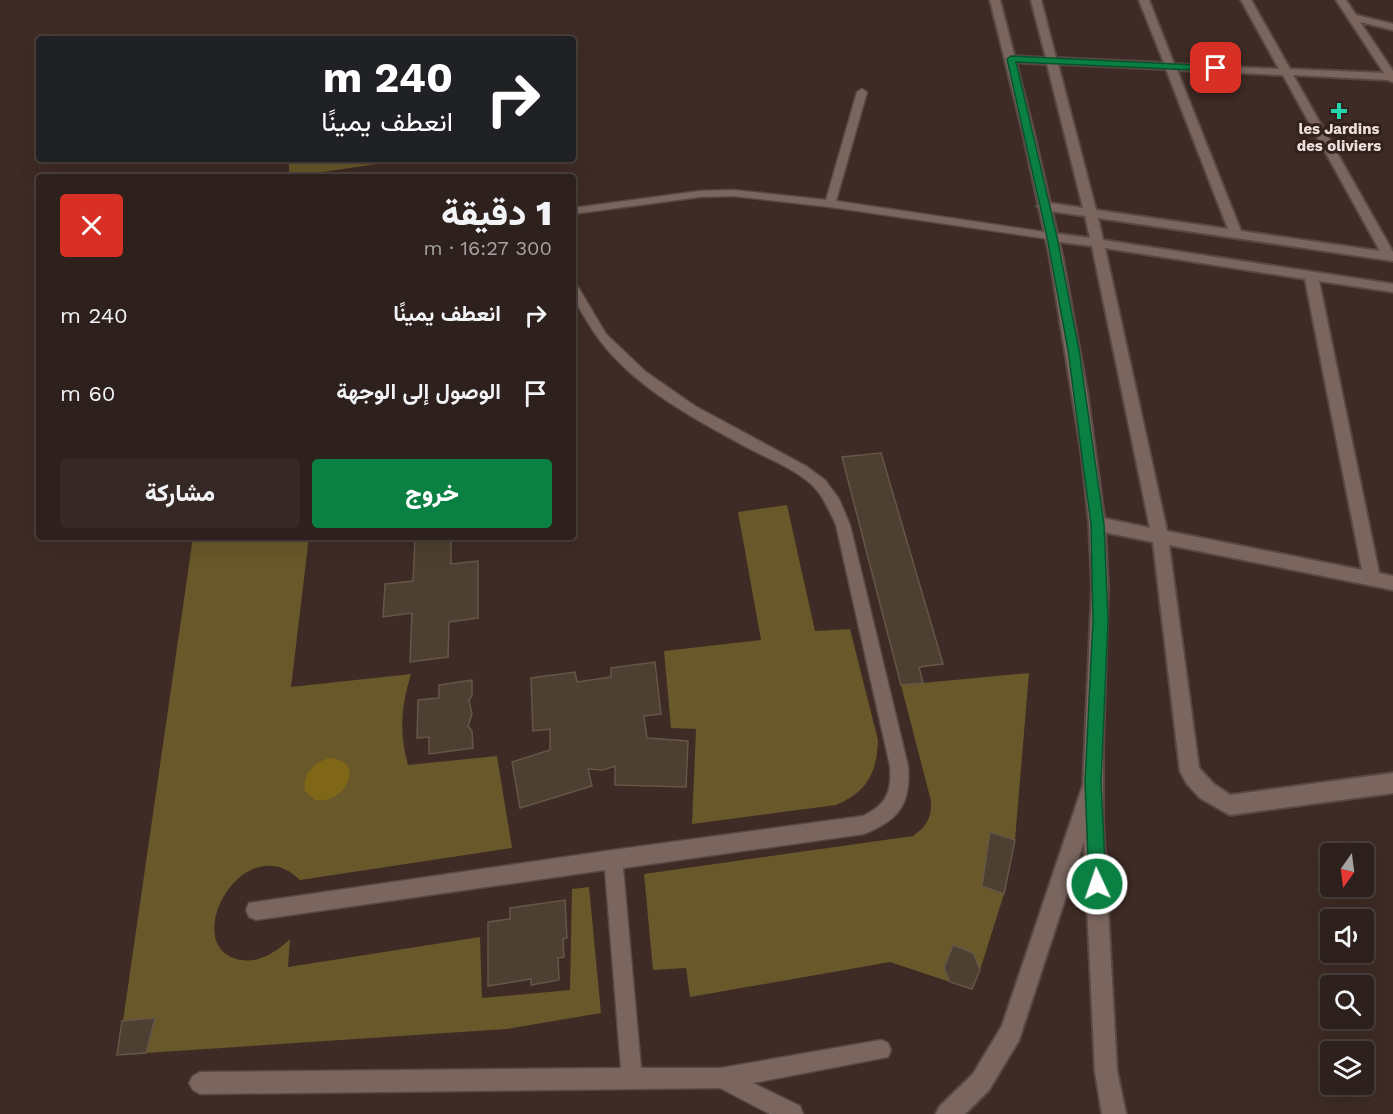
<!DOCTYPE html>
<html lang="ar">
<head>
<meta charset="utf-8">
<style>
	body { margin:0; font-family:"Work Sans",Vazirmatn,sans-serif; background:#362825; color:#f1f3f6; direction:rtl; height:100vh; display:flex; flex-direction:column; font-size:22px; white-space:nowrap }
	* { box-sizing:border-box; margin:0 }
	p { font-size:20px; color:#a7a3a3 }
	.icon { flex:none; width:33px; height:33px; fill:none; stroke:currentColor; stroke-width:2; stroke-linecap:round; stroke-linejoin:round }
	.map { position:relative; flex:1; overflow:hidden; direction:ltr }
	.sheet { position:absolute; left:36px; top:174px; width:540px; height:366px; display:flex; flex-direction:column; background:#2e201c; border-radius:6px; box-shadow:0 6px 24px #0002,0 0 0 2px #493e3b; direction:rtl }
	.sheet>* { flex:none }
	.hud { position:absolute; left:36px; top:36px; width:540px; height:126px; border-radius:6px; box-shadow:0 6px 24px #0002,0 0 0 2px #493e3b; direction:rtl; background:#202124; color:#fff; overflow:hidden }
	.needle { width:39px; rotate:194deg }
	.tools { position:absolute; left:1320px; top:843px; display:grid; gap:12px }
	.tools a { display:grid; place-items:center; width:54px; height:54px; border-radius:6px; background:#2e201c; box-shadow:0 6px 24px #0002,0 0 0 2px #493e3b; font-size:30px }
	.pin { position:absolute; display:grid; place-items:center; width:51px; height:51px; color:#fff; margin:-26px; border-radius:12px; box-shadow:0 3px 9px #0006 }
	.me { position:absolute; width:66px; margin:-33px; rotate:357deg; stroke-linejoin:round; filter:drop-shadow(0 0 4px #0008) }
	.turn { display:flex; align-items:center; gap:21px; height:126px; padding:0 24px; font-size:27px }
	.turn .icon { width:78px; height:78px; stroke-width:2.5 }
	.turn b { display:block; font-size:42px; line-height:51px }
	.round { display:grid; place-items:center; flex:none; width:63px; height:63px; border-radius:6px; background:#362825 }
	.headline { display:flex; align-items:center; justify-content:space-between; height:102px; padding:0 24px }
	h1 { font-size:36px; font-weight:800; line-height:45px }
	.primary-button { display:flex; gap:12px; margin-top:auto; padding:12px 24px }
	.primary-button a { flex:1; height:69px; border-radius:6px; background:#0b8043; color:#fff; font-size:24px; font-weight:800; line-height:69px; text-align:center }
	.primary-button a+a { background:#362825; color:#f1f3f6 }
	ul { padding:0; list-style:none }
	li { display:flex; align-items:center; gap:18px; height:78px; padding:0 24px }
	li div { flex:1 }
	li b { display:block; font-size:22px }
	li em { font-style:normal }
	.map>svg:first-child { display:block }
	.green { fill:#68582a }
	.forest { fill:#7f6717 }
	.building { fill:#4d3f31; stroke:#655648; stroke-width:1.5 }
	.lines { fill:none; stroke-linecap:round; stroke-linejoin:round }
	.service-casing { stroke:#584844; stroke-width:3 }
	.minor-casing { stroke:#584844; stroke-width:4 }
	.tertiary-casing { stroke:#584844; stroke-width:4 }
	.service { fill:#7b665f; fill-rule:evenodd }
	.minor { fill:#7b665f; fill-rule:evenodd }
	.tertiary { fill:#7b665f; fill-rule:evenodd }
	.route { fill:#0b8043; stroke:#07532c; stroke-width:1.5 }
	.poi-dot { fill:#23d5af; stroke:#33211c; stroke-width:2 }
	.labels { text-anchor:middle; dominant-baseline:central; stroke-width:6; stroke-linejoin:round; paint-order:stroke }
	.far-poi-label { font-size:15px; font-weight:bold; fill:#ede0dc; stroke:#33211c }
</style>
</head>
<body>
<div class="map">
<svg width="1393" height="1114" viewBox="0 0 1393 1114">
	<rect width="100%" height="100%" fill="#3e2b25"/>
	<path class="green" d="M289,159h108v2l-108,16z
		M787,505l28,126 35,-2 28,111c-1,33 -11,52 -42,65l-144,19 4,-95 -25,-1 -7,-77 97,-11 -23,-128z
		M193,537h116l-18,150 120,-13c-10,33 -12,58 -3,91l89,-9 15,92 -212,32c-57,-56 -124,69 -59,80 19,3 35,-8 49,-21l-2,28 192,-30 2,61 88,-8 2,-101 17,-2 12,126 -94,16 -361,24 9,-35 -32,3z
		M1029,673l-14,167 -25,-7 -8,53 22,8 -24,76 -7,-17 -20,-7 -9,22 6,14 -60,-20 -200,35 -4,-29 -33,2 -9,-96 269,-38c14,-10 19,-19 18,-35l-30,-116z"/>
	<path class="forest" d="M329,758c37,1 18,47 -14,42l-10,-9c-3,-17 8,-28 24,-33z"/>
	<path class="building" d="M881,453l62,211 -24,3 4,16 -22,2 -59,-228z
		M451,537v27l27,-3v57l-29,4 -1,35 -38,5 2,-49 -29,4 2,-33 28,-3 2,-43z
		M655,662l6,52 -17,2 3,22 41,3 -2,46 -71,-2v-19l-12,4 -15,-1 4,17 -72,22 -8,-46 38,-12v-21l-17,2 -2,-53 44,-6 2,10 34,-5v-9z
		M472,680v16l-3,4 3,14 -4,12 4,5 1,17 -44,6v-17l-12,1 1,-38 21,-2v-13z
		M990,832l25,8 -11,54 -22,-8z
		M565,900l2,38 -4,1 1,18 -6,1 1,22 -28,5v-6l-43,7v-64l22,-3v-11z
		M953,945l20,8 7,17 -8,19 -22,-7 -6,-14z
		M155,1018l-9,35 -29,2 5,-34z"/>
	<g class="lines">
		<g class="service-casing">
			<path id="service" d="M862,89l5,3 -31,109 216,32 4,1v6l-226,-33 -97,-11 -33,1 -127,17v-6l127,-17 33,-1 93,10 31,-108z
				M573,284l4,1 29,49 40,38 49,34 111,60 19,14 14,19 11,26 58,241c3,38 -9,54 -44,68l-241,34 18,200h80l160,-28 7,3 3,7 -3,7 -135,26 47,23 3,8h-33l-50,-26 -520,6 -7,-4 -4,-7 4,-7 7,-4 421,-4 -16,-198 -349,50 -7,-3 -3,-7 3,-7 364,-53 250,-34c24,-11 29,-25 27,-50l-54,-241c-6,-13 -11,-25 -20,-36 -16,-18 -45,-29 -66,-40 -60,-33 -128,-67 -163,-128 -8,-13 -14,-21 -14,-37z"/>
		</g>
		<g class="minor-casing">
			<path id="minor" d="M1031,0h10l15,58 108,5 -25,-63h10l25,64 105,5 -38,-69h10l39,69 94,4 -48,-73h10l10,15 37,9v6l-33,-8 33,49v11l-5,-2 -95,-5 100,177v9l-295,-43 5,22 290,44v8l-74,-11 60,292 14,3v14l-224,-45 30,223 15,16 16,11 163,-22v20l-163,22 -30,-17 -13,-14 -7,-13 -27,-229 -55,-11 -6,-2 -2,-5 2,-5 6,-2 52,11 -58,-282 -40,-5 -6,-4 6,-4 38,5 -5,-22 -42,-6 -6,-4 6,-4 40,6 -36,-144 -36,-2 -5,-3 5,-3 35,2zM1058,64l108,5 62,160 -132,-19zM1177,70l106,5 97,176 -139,-20zM1105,248l200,31 57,291 -195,-39z"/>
		</g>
		<g class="tertiary-casing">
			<path id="tertiary" d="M990,0h10l33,129 30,130 24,132 18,132 3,65 -5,162v69l14,252 9,43h-24l-7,-43 -11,-230 -65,199 -30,50 -24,24h-29l4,-8 33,-32 29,-48 81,-241 9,-197 -3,-65 -7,-66 -32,-198 -28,-130z"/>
		</g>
		<use href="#service" class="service"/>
		<use href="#minor" class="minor"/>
		<use href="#tertiary" class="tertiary"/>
	</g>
	<path class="route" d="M1011,56l205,10 5,2 -5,3 -200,-9 41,175 22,113 25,174 4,96 -7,162 5,102 -3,6 -6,3 -6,-3 -2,-6 -4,-102 8,-162 -2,-96 -23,-174 -21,-113 -40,-178z"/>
	<path class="poi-dot" d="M1336 102h6v6h6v6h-6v6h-6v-6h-6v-6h6z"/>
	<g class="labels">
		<g class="far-poi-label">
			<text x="1339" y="129">les Jardins<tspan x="1339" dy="17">des oliviers</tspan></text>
		</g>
	</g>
</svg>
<div class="tools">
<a><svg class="needle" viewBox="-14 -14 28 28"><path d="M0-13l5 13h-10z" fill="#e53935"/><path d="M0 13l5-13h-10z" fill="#a7a3a3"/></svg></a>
<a><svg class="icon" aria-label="sound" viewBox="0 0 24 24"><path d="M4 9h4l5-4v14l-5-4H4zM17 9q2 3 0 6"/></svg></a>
<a><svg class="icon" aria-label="search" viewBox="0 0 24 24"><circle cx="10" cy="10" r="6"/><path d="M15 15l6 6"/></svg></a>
<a><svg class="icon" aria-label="layers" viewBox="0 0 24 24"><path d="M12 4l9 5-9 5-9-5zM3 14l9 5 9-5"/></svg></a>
</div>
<div class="pin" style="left:1216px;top:68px;background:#d93025"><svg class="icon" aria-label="arrive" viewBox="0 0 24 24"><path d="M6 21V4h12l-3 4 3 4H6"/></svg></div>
<svg class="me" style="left:1097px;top:884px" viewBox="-20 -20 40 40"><circle r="17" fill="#0b8043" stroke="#fff" stroke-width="3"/><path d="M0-11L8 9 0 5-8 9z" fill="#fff"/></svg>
<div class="hud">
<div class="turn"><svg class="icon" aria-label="right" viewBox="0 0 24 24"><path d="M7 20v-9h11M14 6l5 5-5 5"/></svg><div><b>240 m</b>انعطف يمينًا</div></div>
</div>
<section class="sheet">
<div class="headline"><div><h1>1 دقيقة</h1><p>300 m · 16:27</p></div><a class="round" style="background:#d93025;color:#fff"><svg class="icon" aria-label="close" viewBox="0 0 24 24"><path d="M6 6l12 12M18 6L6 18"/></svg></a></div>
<ul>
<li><svg class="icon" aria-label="right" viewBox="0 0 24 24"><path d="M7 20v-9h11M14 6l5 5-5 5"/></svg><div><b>انعطف يمينًا</b></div><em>240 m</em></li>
<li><svg class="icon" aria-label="arrive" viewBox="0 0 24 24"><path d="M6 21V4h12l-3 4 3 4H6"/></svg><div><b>الوصول إلى الوجهة</b></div><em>60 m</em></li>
</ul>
<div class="primary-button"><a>خروج</a><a>مشاركة</a></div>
</section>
</div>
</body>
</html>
